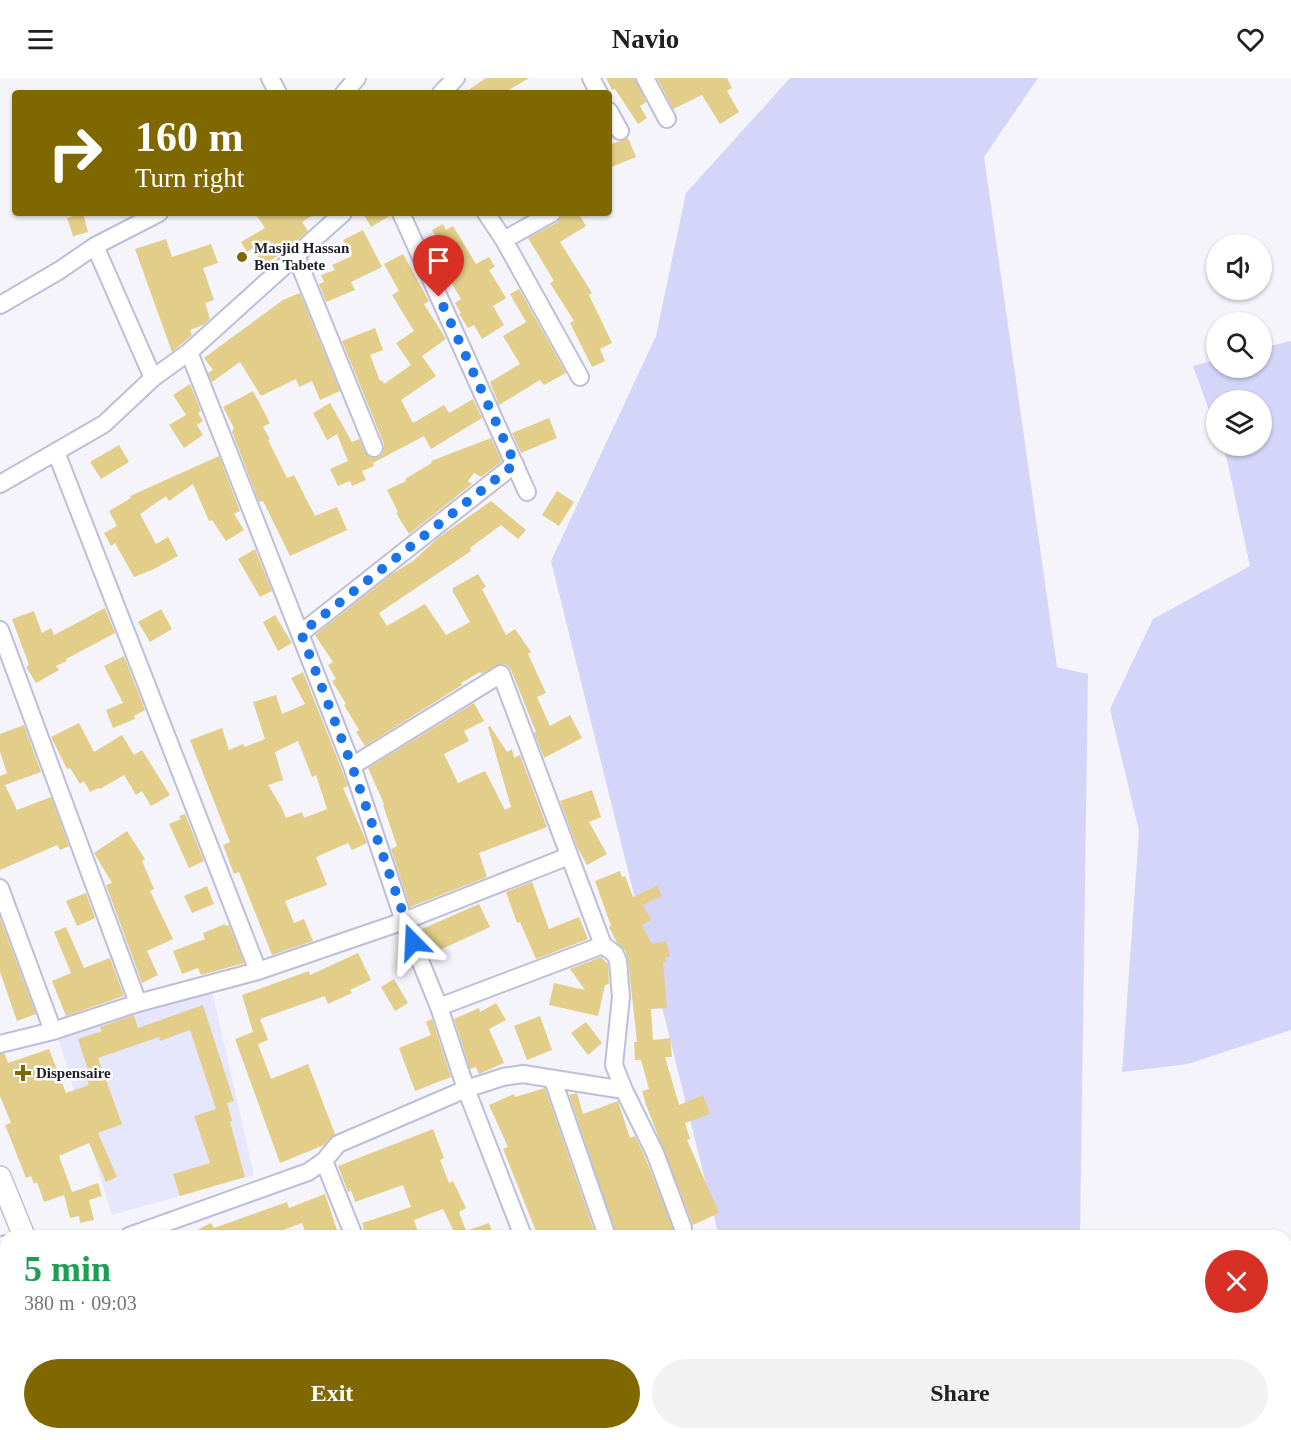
<!DOCTYPE html>
<html lang="en">
<head>
<meta charset="utf-8">
<style>
	body { margin:0; font-family:"Times New Roman",serif; background:#f2f2f2; color:#202124; height:100vh; display:flex; flex-direction:column; font-size:22px; white-space:nowrap }
	* { box-sizing:border-box; margin:0 }
	p { font-size:20px; color:#757577 }
	.icon { flex:none; width:33px; height:33px; fill:none; stroke:currentColor; stroke-width:2; stroke-linecap:round; stroke-linejoin:round }
	.map { position:relative; flex:1; overflow:hidden }
	.side { position:absolute; left:0px; top:1152px; width:1292px; height:210px; display:flex; flex-direction:column; background:#fff; border-radius:18px 18px 0 0; box-shadow:0 2px 4px #0004 }
	.side>* { flex:none }
	.banner { position:absolute; left:12px; top:12px; width:600px; height:126px; border-radius:6px; box-shadow:0 2px 4px #0004; background:#7f6800; color:#fff; overflow:hidden }
	.tools { position:absolute; left:1206px; top:156px; display:grid; gap:12px }
	.tools a { display:grid; place-items:center; width:66px; height:66px; border-radius:50%; background:#fff; box-shadow:0 2px 4px #0004; font-size:30px }
	.pin { position:absolute; display:grid; place-items:center; width:51px; height:51px; color:#fff; margin:-62px -26px; border-radius:50% 50% 50% 0; rotate:-45deg; box-shadow:0 0 6px #0007 }
	.pin .icon { rotate:45deg }
	.me { position:absolute; width:66px; margin:-33px; rotate:339deg; stroke-linejoin:round; filter:drop-shadow(0 0 4px #0008) }
	.turn { display:flex; align-items:center; gap:21px; height:126px; padding:0 24px; font-size:27px }
	.turn .icon { width:78px; height:78px; stroke-width:2.5 }
	.turn b { display:block; font-size:42px; line-height:51px }
	.round { display:grid; place-items:center; flex:none; width:63px; height:63px; border-radius:32px; background:#f2f2f2 }
	.head { display:flex; align-items:center; justify-content:space-between; height:102px; padding:0 24px }
	h1 { font-size:36px; font-weight:700; line-height:45px; color:#1e9e55 }
	.action { display:flex; gap:12px; margin-top:auto; padding:12px 24px }
	.action a { flex:1; height:69px; border-radius:36px; background:#7f6800; color:#fff; font-size:24px; font-weight:700; line-height:69px; text-align:center }
	.action a+a { background:#f2f2f2; color:#202124 }
	header { display:flex; justify-content:space-between; align-items:center; height:78px; padding:0 24px; background:#fff; font-size:27px; font-weight:700 }
	.map>svg:first-child { display:block }
	.built { fill:#e6e6fd }
	.green { fill:#d5d5f9 }
	.building { fill:#e2ce88; fill-rule:evenodd }
	.lines { fill:none; stroke-linecap:round; stroke-linejoin:round }
	.minor-casing { stroke:#bebedb; stroke-width:20 }
	.major-casing { stroke:#bebedb; stroke-width:24 }
	.minor { stroke:#fff; stroke-width:16 }
	.major { stroke:#fff; stroke-width:21 }
	.route { stroke:#1a73e8; stroke-width:10; stroke-dasharray:0 18 }
	.poi-dot { fill:#7f6800; stroke:#fff; stroke-width:2 }
	.labels { text-anchor:middle; dominant-baseline:central; stroke-width:5; stroke-linejoin:round; paint-order:stroke }
	.poi-label { font-size:15px; font-weight:bold; fill:#1e1e29; stroke:#fff; text-anchor:start }
</style>
</head>
<body>
<header><svg class="icon" aria-label="menu" viewBox="0 0 24 24"><path d="M4 6h16M4 12h16M4 18h16"/></svg>Navio<svg class="icon" aria-label="heart" viewBox="0 0 24 24"><path d="M12 20l-8-8c-3-5 5-10 8-4 3-6 11-1 8 4z"/></svg></header>
<div class="map">
<svg width="1291" height="1362" viewBox="0 0 1291 1362">
	<rect width="100%" height="100%" fill="#f4f4fa"/>
	<path class="built" d="M212,913l42,184 -142,40 -55,-181z"/>
	<path class="green" d="M790,0h248l-54,79 73,510 31,7 -8,562h-361l-168,-675 105,-225 30,-143z
		M1291,263v689l-103,34 -66,8 17,-241 -29,-122 43,-90 97,-53 -23,-106 -5,-14h40v-46h-46v30l-23,-64 23,-6v8h46v-20z"/>
	<path class="building" d="M486,0h43l-25,15h-40z
		M606,0h29l11,24 -6,4 7,12 -9,6 -23,-35 -3,1z
		M657,0h70l5,10 -5,3 12,21 -19,12 -18,-29 -29,14z
		M628,60l8,19 -27,11v-23z
		M83,135l5,19 -15,4 -6,-18z
		M255,135h61l-14,9 6,9 -24,21 -21,13 -10,-17 -6,4 -6,-10 24,-14z
		M363,135h28v2l-20,12z
		M562,135h16l8,13 -26,16 32,51 -3,2 23,48 -12,6 5,12 -13,6 -22,-44 4,-2 -24,-38 4,-2 -26,-43 30,-16z
		M443,146l3,6 7,-4 23,38 13,-7 6,10 -6,3 17,28 -13,8 11,19 -22,14 -8,-14 -6,3 -9,-14 2,-1 -6,-10 6,-4 -19,-32 4,-2 -10,-16 5,-4 -9,-15z
		M363,152l19,37 -31,15 4,8 -29,12 -7,-18 5,-2 -3,-7 14,-5 -3,-5 20,-9 -9,-16z
		M166,161l6,18 39,-13 7,19 -15,5 11,32 -9,3 5,16 -7,6 -13,5 2,5 -20,17 -37,-103z
		M403,176l26,47 -5,3 22,35 -24,17 14,20 -35,24 12,23 31,-18 5,8 24,-14 9,19 -51,31 -7,-13 -51,27 1,3 -12,5 4,9 -14,6 -2,-5 -12,5 -8,-17 18,-8 -11,-27 -10,6 -14,-27 17,-10 22,39 7,-3 6,13 7,6 6,-1 5,-3 1,-10 -42,-103 33,-13 8,22 -13,5 10,26 2,-1 2,4 27,-19 -15,-22 18,-12 -22,-36 7,-4 -15,-27z
		M519,211l47,84 -22,12 -4,-5 -41,25 -9,-23 30,-18 -17,-28 23,-14 -16,-28z
		M300,215l40,98 -20,9 -8,-19 -13,6 -3,-8 -35,17 -21,-34 -28,20 -4,-9 5,-3 -9,-12 79,-58z
		M190,306l11,27 -3,2 5,8 -6,4 6,10 -19,13 -15,-23 17,-10 -13,-20z
		M253,313l17,32 -7,4 7,12 -2,1 19,38 7,-3 21,41 22,-9 10,23 -57,26 -27,-55 -4,1 -27,-70 2,-4 -11,-21z
		M549,340l8,20 -36,15 -9,-20z
		M491,360l11,23 -21,16 -7,-4 -6,8 4,3 -63,50 -13,-21 2,-1 -11,-22 19,-9 -1,-2 27,-16 -1,-2z
		M119,367l10,17 -28,17 -11,-17z
		M219,378l21,55 -6,3 10,16 -18,11 -14,-21 -3,1 -16,-37 -24,17 -3,-5 -26,18 16,30 12,-7 10,19 -26,14 -18,7 -19,-34 -4,3 -7,-13 13,-7 -8,-15 22,-13 -1,-2z
		M557,413l17,11 -15,24 -17,-11z
		M491,423l35,29 -8,9 -17,-14 -31,23 1,3 -92,62 8,13 38,-22 21,31 24,-13 -17,-30v-4l25,-14 8,13 -4,2 24,46 9,-6 16,23 -3,2 18,39 -9,4 13,29 20,-11 12,23 -38,20 -10,-25 2,-1 -25,-62 -4,-5 -6,-1 -20,10 -1,-2 -19,11 1,2 -97,61 -9,-14 3,-2 -15,-25 2,-1 -14,-23 4,-2 -8,-14 5,-3 -18,-27 77,-61 21,-13 25,-23z
		M255,471l17,42 -12,6 -22,-38z
		M105,530l10,25 -49,26 1,2 -11,5 3,4 -23,13 -10,-16 3,-2 -17,-46 22,-8 8,22 9,-5 3,7z
		M161,531l11,20 -22,13 -12,-20z
		M275,537l17,28 -14,8 -15,-29z
		M124,578l21,54 -11,6 1,3 -22,9 -7,-18 17,-7 -19,-37z
		M303,594l39,98 6,16 -5,2 24,55 -15,7 -4,-7 -32,14 11,28 -42,16 9,22 10,-4 9,22 -41,14 -33,-83 -5,2 -11,-29 7,-3 -40,-102 32,-12 7,22 14,-6 2,3 20,-8 -12,-37 23,-7 6,19 23,-10 -14,-26zM298,663l14,36 4,-2 11,34 -23,9 -2,-6 -16,6 -4,-10 -14,-23 15,-5 -8,-28z
		M474,625l10,18 -20,10 5,10 -25,13 14,29 27,-12 20,39 6,-3 -23,-80 2,-1 17,26 5,-3 2,9 6,-3 27,72 -68,26 8,24 -77,30 -19,-58 6,-3 -14,-41 1,-1 -16,-36z
		M79,645l15,29 28,-17 12,20 8,-5 28,45 -19,11 -9,-15 -6,4 -12,-20 -24,14 -1,-1 -9,4 -6,-11 -4,3 -10,-16 -3,1 -16,-32z
		M24,647l17,47 -36,13 12,25 34,-13 18,49 -9,4 -3,-5 -57,25v-94l7,-3 -7,-21v-18z
		M592,712l9,27 -12,5 18,32 -20,11 -10,-18 -17,-46z
		M185,736l19,47 -15,7 -20,-44 12,-5 -2,-3z
		M127,753l18,28 -3,2 12,28 -4,2 23,48 -26,12 11,24 -16,8 -36,-98 6,-2 -18,-30z
		M620,793l2,6 3,-1 8,21 24,-11 5,10 -19,9 8,15 -9,5 10,19 14,-3 4,15 -5,1 1,5 -3,1 4,45 -16,1 2,31 17,-2 2,19h-7l14,48 24,-10 7,19 -25,9 5,16 -3,1 32,73 -26,12 -47,-120 -4,-14 7,-2 -8,-29h-6l-1,-18h3l-9,-82 -3,-10 -8,-7 -8,-16 2,-1 -16,-45z
		M532,804l17,47 30,-12 9,22 -52,20 -16,-37 -3,1 -11,-31z
		M207,808l7,18 -22,9 -8,-17z
		M86,815l9,25 -18,8 -11,-25z
		M479,826l11,23 -57,26 -11,-24z
		M0,840l36,96 -19,7 -17,-49z
		M225,846l1,2 3,-1 15,38 -43,12 -3,-7 -16,6 -9,-23 32,-12 -2,-6z
		M66,849l18,41 26,-10 14,38 -58,20 -14,-35 19,-8 -17,-41z
		M358,875l13,27 -21,10 2,3 -24,11 -3,-8 -65,23 8,21 -10,4 13,35 37,-15 27,70 -11,11 -44,18 -45,-124 18,-7 -11,-37 67,-24 1,4z
		M601,879l7,7 1,20 -4,1 -7,31 -49,-11 5,-22 31,7 -15,-21z
		M394,901l14,24 -13,8 -14,-24z
		M496,925l10,17 -17,9 15,34 -25,11 -3,-7 -6,2 -16,-50 25,-11 1,4z
		M203,927l31,96 -7,2 5,18 -2,1 15,55 -65,19 -7,-22 37,-11 -16,-47 22,-7 -26,-79 -30,11 -1,-4 -61,21 24,66 -24,9 19,44 -11,5 -17,-39 -30,13 13,36 26,-9 4,13 -13,4 5,20 -14,3 -1,-7 -9,2 -6,-23 -20,7 -7,-20 -3,2 -3,-8 -5,2 -21,-53 6,-2 -11,-27v-42h5l3,9 41,-14 17,44 23,-8 -3,-8 4,-1 -12,-37 24,-8 -2,-4 34,-12 4,13z
		M540,938l12,34 -25,10 -13,-34z
		M432,941l19,58 -36,14 -16,-43 32,-13 -5,-13z
		M586,944l16,21 -14,12 -17,-22z
		M545,1010l51,148h-58l-35,-87 5,-2 -19,-42 25,-11 1,3z
		M577,1015l6,21 35,-13 12,37 5,-2 10,21 31,79h-59l-48,-141z
		M433,1051l11,29 -4,2 9,23 4,-2 13,27 -7,4 7,19 23,-8 5,13h-38l-13,-27 -29,11 5,16h-53l-4,-13 49,-16 -8,-22 -48,17 -4,-12 -3,2 -10,-26z
		M325,1116l14,42h-32l-5,-13 -35,13h-81l25,-13 3,5 73,-26 2,6z"/>
	<g class="lines">
		<g class="minor-casing">
			<path id="minor" d="M270,0l8,15
				M591,0l8,15
				M645,0l22,41
				M344,15l13,-15
				M441,15l15,-15
				M609,33l11,20
				M401,135l126,279
				M486,135l18,27 76,137
				M504,162l48,-27
				M95,168l58,132
				M296,178l78,192
				M0,227l60,-35 35,-24 64,-33
				M189,274l163,414 52,155 35,86 27,82 57,147
				M56,374l202,519 146,-50 165,-65
				M0,406l104,-60 49,-46 36,-26 154,-139
				M0,552l138,373
				M301,555l214,-169
				M352,688l149,-92 102,271 12,9 3,7 3,36 -7,68 10,25
				M0,810l53,143
				M439,929l164,-62
				M0,966l53,-13 85,-28 120,-32
				M553,1002l54,156
				M324,1083l30,75
				M129,1158l179,-64 16,-11 14,-17 128,-55 37,-12 20,-3 101,16 31,63 28,75
				M0,1168l6,-2
				M0,1343l6,-1
				M427,1356l2,6
				M595,1356l2,6
				M702,1356l1,6
				M1044,1359l2,3
				M351,1362l17,-6"/>
		</g>
		<g class="major-casing">
			<path id="major" d="M0,1099l24,59
				M93,1356l2,6"/>
		</g>
		<use href="#minor" class="minor"/>
		<use href="#major" class="major"/>
	</g>
	<g class="lines">
		<path class="route" d="M413,864l-61,-176 -51,-133 214,-169 -76,-167"/>
	</g>
	<g class="poi-dot">
		<circle cx="242" cy="179" r="6"/>
		<path d="M20 986h6v6h6v6h-6v6h-6v-6h-6v-6h6z"/>
	</g>
	<g class="labels">
		<g class="poi-label">
			<text x="254" y="170">Masjid Hassan<tspan x="254" dy="17">Ben Tabete</tspan></text>
			<text x="36" y="995">Dispensaire</text>
		</g>
	</g>
</svg>
<div class="tools">
<a><svg class="icon" aria-label="sound" viewBox="0 0 24 24"><path d="M4 9h4l5-4v14l-5-4H4zM17 9q2 3 0 6"/></svg></a>
<a><svg class="icon" aria-label="search" viewBox="0 0 24 24"><circle cx="10" cy="10" r="6"/><path d="M15 15l6 6"/></svg></a>
<a><svg class="icon" aria-label="layers" viewBox="0 0 24 24"><path d="M12 4l9 5-9 5-9-5zM3 14l9 5 9-5"/></svg></a>
</div>
<div class="pin" style="left:439px;top:219px;background:#d93025"><svg class="icon" aria-label="arrive" viewBox="0 0 24 24"><path d="M6 21V4h12l-3 4 3 4H6"/></svg></div>
<svg class="me" style="left:413px;top:864px" viewBox="-20 -20 40 40"><path d="M0-17L14 15 0 8-14 15z" fill="#1a73e8" stroke="#fff" stroke-width="4"/></svg>
<div class="banner">
<div class="turn"><svg class="icon" aria-label="right" viewBox="0 0 24 24"><path d="M7 20v-9h11M14 6l5 5-5 5"/></svg><div><b>160 m</b>Turn right</div></div>
</div>
<section class="side">
<div class="head"><div><h1>5 min</h1><p>380 m · 09:03</p></div><a class="round" style="background:#d93025;color:#fff"><svg class="icon" aria-label="close" viewBox="0 0 24 24"><path d="M6 6l12 12M18 6L6 18"/></svg></a></div>
<div class="action"><a>Exit</a><a>Share</a></div>
</section>
</div>
</body>
</html>
